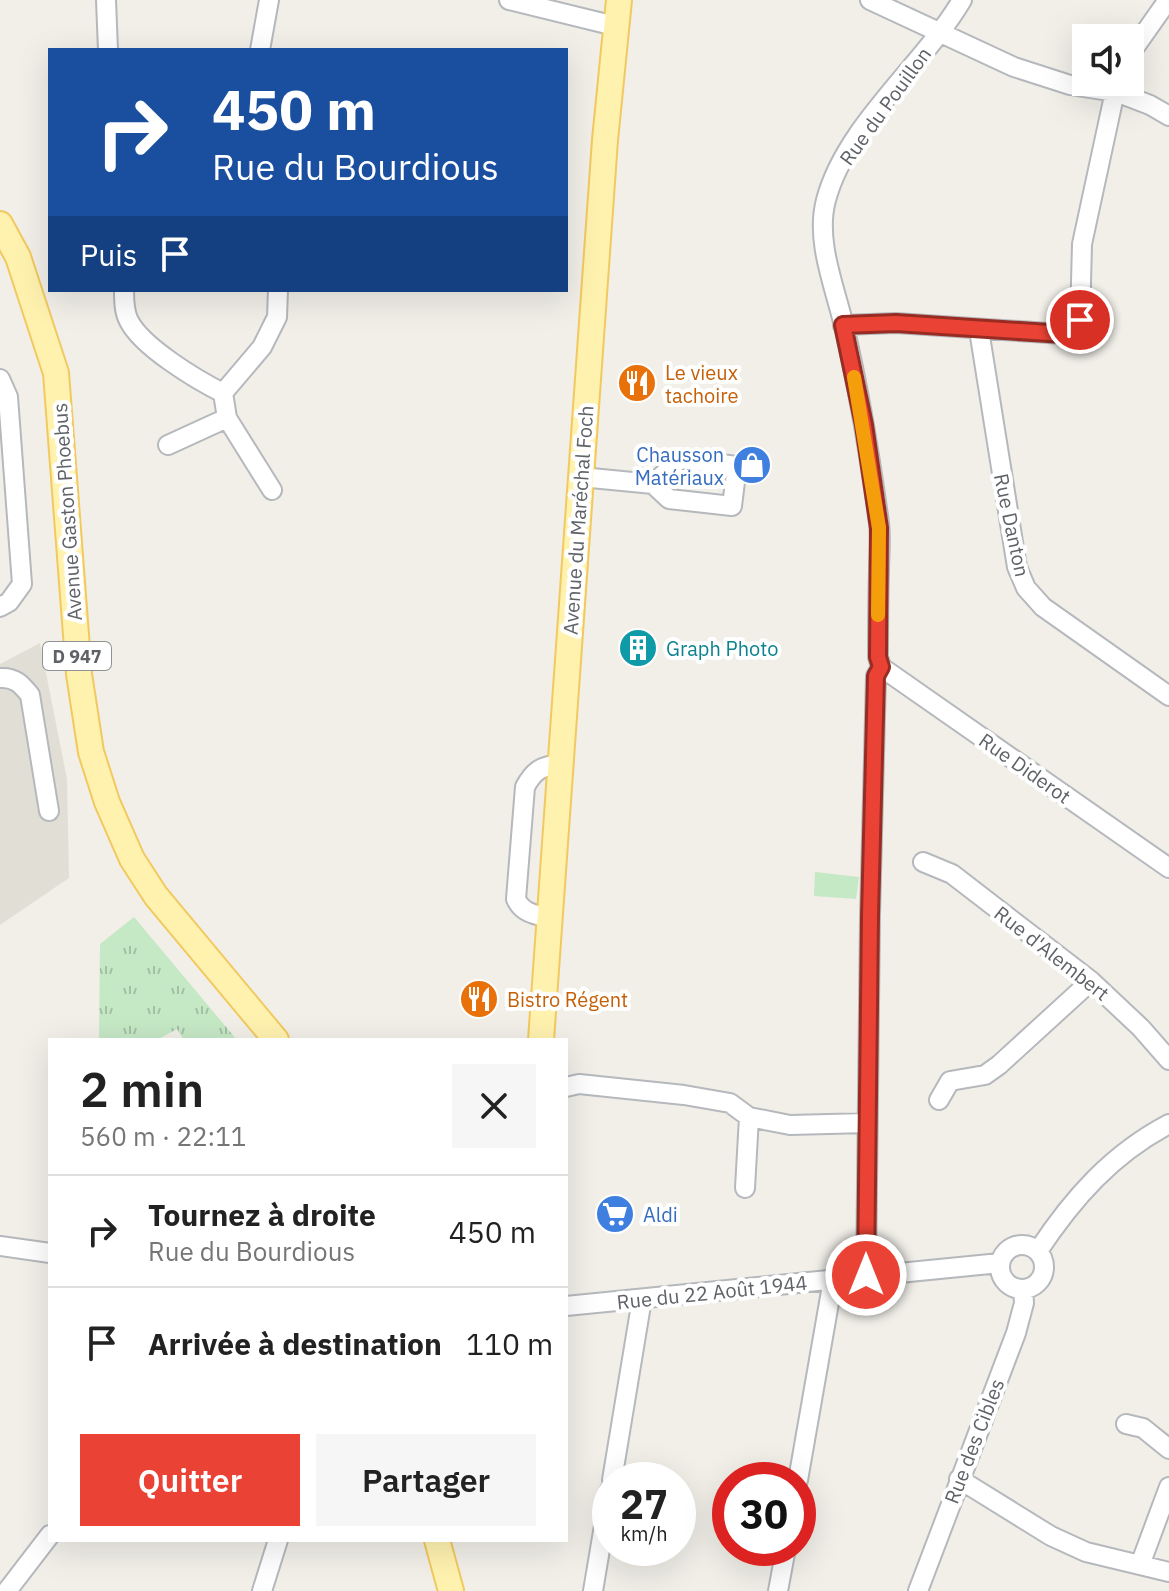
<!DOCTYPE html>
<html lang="fr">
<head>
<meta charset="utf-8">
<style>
	body { margin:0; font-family:"IBM Plex Sans",sans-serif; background:#f6f6f6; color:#222; height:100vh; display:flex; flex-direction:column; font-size:30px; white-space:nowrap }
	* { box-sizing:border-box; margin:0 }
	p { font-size:26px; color:#767676 }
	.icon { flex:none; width:44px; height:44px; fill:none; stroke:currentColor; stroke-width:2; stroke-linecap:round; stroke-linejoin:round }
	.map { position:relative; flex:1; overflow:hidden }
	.drawer { position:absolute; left:48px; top:1038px; width:520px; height:504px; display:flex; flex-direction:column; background:#fff; border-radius:0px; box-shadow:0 8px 32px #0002 }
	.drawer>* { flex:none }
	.guide { position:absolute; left:48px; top:48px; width:520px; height:244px; border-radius:0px; box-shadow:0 8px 32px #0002; background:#1a4fa0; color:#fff; overflow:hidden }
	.fabs { position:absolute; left:1072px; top:24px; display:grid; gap:16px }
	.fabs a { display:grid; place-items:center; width:72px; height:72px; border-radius:0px; background:#fff; box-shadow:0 8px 32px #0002; font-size:40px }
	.speed { position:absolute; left:592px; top:1462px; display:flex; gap:16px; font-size:40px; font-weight:700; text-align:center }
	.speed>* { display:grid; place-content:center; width:104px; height:104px; border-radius:50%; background:#fff; box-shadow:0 8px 32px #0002; line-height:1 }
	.speed small { font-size:20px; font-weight:400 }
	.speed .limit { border:12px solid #d22; background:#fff; color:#111 }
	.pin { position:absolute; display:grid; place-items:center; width:68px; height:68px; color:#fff; margin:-34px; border:4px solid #fff; border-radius:50%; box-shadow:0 2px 8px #0007 }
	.me { position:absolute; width:88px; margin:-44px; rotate:0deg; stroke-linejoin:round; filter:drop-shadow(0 0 6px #0008) }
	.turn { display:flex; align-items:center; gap:28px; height:168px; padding:0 32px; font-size:36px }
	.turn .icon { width:104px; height:104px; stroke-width:2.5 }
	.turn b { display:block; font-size:56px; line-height:68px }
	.then { display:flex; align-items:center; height:76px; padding:0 32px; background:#0003; gap:16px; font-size:30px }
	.round { display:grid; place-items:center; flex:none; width:84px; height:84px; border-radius:0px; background:#f6f6f6 }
	.head { display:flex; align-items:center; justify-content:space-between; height:136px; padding:0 32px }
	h1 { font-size:48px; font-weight:600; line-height:60px }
	.cta { display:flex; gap:16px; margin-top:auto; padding:16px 32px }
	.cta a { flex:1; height:92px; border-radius:0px; background:#ea4335; color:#fff; font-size:32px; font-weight:600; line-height:92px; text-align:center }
	.cta a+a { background:#f6f6f6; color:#222 }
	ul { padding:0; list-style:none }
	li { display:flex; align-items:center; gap:24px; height:112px; padding:0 32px; border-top:2px solid #e0e0e0 }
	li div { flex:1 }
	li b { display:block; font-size:30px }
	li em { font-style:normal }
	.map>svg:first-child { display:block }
	.education { fill:#e1ded6 }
	.grass { fill:url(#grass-tufts) }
	.garden { fill:#c5e8c5 }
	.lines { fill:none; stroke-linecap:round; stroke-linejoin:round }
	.minor-casing { stroke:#b5b8bc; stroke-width:22 }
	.major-casing { stroke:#f2c960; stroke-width:28 }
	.minor { stroke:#fff; stroke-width:18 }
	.major { stroke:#fff2af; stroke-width:24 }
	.route-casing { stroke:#982c22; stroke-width:20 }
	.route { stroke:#ea4335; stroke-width:14 }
	.slow { stroke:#f59e0b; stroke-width:14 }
	.labels { text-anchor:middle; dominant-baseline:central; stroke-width:8; stroke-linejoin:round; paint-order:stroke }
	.shield { fill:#fff; stroke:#8f9295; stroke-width:2 }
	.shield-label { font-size:18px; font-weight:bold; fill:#5f6368 }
	.street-label { font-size:20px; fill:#5f6368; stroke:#fff }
	.food-label { font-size:20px; fill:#c56008; stroke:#fff; text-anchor:start }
	.shop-label { font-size:20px; fill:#366cbe; stroke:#fff; text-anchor:end }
	.culture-label { font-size:20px; fill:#0d838f; stroke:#fff; text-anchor:start }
</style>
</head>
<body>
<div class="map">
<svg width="1169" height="1591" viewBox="0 0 1169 1591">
	<defs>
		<pattern id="grass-tufts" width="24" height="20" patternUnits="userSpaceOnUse" patternTransform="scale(2)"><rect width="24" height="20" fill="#c5e8c5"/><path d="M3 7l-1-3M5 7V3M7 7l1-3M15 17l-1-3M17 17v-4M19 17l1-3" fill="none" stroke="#a3c0a4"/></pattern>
	</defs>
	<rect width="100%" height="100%" fill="#f1efe8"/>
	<path class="education" d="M40,643l27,136 2,99 -69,47v-261z"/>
	<path class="grass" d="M134,917l103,123h-53l-7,-11 -20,11h-58l1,-96z"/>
	<path class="garden" d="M815,872l44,5 -3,22 -42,-3z"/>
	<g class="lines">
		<g class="minor-casing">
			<path id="minor" d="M106,0l2,50
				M509,0l106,26
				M870,0l144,67 56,18 46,7 34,13 19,11
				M260,50l9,-50
				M1130,54l38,-54
				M124,290c0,10 0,22 5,31 13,26 68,59 94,72
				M843,325l53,-2 168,11 11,-3 5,-11 2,-76 35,-162
				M979,330l38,237 9,21 17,19 126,89
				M0,379l8,18 14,187 -13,18 -9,5
				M168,445l59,-27
				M581,477l72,7 16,15 63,7 5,-40 -57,-7 -27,25
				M272,490l-45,-72 -4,-25 39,-46 15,-30 1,-27
				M881,667l288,201
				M0,678c15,-1 21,6 30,17l19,116
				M923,862l29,12 139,107 50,47 28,32
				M549,918c-13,-3 -27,-5 -33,-19l9,-112c9,-17 17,-21 35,-23
				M566,1087l13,-3 105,11 46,8 19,14 41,8 77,-2
				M939,1100l11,-19 35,-6 14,-10 92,-84
				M745,1188l4,-71
				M1000 1267a22 22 0 1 1 44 0a22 22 0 1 1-44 0Z
				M0,1246l50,7
				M1038,1251c35,-53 74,-97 131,-127
				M866,1275l4,-359 6,-240 5,-9 -3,-10c0,-28 0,-57 1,-85 0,-16 2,-33 0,-49 -9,-66 -20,-132 -35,-197 -9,-39 -29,-85 -18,-126 20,-75 97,-134 136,-200
				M566,1306l434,-43
				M1126,1424l17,4 26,21
				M959,1479l92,57 35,16 83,20
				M612,1480l30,-181
				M798,1480l35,-200
				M1140,1565l29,-78
				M7,1591l43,-56
				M262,1591l16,-51
				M593,1591l17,-101
				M778,1591l8,-43
				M918,1591l98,-258 8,-30 -1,-14"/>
		</g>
		<g class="major-casing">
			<path id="major" d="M0,224l18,33 38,116 23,301 12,78 16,50 25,57 24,37 120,144
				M541,1040l64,-900 14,-140
				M437,1540l14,51"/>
		</g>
		<use href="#minor" class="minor"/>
		<use href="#major" class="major"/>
	</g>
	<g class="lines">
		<g class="route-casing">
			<path id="route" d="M866,1275l4,-359 6,-240 5,-9 -3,-10 1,-129 -15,-103 -21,-100 53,-2 168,11 11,-3 5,-11"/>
		</g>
		<use href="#route" class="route"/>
		<path class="slow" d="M854,377l25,151 -1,87"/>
	</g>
	<defs>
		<g id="restaurant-disc" transform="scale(2)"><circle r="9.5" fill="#e8710a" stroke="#fff"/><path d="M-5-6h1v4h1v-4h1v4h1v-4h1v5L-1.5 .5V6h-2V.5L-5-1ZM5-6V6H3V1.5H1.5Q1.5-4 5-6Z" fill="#fff"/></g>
		<g id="shop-disc" transform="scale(2)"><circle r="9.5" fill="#3f7fe0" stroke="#fff"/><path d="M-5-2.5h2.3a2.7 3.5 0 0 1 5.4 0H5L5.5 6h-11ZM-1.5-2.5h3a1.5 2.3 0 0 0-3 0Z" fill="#fff"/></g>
		<g id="building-disc" transform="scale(2)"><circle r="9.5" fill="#0f9aa8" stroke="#fff"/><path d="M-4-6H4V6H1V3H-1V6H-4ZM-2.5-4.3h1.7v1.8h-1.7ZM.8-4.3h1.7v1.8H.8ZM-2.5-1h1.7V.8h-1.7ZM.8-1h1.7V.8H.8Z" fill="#fff"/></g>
		<g id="supermarket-disc" transform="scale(2)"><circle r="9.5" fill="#3f7fe0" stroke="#fff"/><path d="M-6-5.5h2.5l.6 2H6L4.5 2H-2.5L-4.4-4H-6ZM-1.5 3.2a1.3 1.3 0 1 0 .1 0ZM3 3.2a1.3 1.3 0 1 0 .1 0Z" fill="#fff"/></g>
	</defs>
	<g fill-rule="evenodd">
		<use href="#restaurant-disc" x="637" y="383"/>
		<use href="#shop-disc" x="752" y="465"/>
		<use href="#building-disc" x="638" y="648"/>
		<use href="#restaurant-disc" x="479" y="999"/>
		<use href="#supermarket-disc" x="615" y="1214"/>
	</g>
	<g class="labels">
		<rect class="shield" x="43" y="642" width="68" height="28" rx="6"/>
		<g class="shield-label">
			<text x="77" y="656">D 947</text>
		</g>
		<g class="street-label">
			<text transform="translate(885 106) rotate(-54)">Rue du Pouillon</text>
			<text transform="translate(67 512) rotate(-94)">Avenue Gaston Phoebus</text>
			<text transform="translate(578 520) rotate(-86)">Avenue du Maréchal Foch</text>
			<text transform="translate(1012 525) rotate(78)">Rue Danton</text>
			<text transform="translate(1025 768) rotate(35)">Rue Diderot</text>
			<text transform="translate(1052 953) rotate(38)">Rue d'Alembert</text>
			<text transform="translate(712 1292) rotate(-6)">Rue du 22 Août 1944</text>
			<text transform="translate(974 1441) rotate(-69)">Rue des Cibles</text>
		</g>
		<g class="food-label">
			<text x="665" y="372">Le vieux<tspan x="665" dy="23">tachoire</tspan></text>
			<text x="507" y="999">Bistro Régent</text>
		</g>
		<g class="shop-label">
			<text x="724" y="454">Chausson<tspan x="724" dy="23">Matériaux</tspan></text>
			<text x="643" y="1214" text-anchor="start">Aldi</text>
		</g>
		<g class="culture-label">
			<text x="666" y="648">Graph Photo</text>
		</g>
	</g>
</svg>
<div class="fabs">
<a><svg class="icon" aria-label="sound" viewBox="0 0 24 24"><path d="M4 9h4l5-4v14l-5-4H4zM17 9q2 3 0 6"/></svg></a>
</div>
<div class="speed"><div>27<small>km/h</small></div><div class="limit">30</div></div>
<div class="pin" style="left:1080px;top:320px;background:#d93025"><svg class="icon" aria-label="arrive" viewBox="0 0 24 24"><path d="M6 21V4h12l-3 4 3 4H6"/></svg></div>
<svg class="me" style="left:866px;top:1275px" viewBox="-20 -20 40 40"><circle r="17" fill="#ea4335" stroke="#fff" stroke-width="3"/><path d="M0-11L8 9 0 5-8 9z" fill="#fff"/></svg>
<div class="guide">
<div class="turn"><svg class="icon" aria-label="right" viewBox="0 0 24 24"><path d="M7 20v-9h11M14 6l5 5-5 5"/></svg><div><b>450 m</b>Rue du Bourdious</div></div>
<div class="then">Puis<svg class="icon" aria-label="arrive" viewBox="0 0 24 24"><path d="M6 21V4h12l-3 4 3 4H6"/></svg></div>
</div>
<section class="drawer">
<div class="head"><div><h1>2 min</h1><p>560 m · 22:11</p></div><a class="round"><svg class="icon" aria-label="close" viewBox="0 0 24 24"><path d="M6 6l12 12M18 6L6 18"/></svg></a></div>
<ul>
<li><svg class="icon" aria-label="right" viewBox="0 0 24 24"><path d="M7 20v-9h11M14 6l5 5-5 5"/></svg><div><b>Tournez à droite</b><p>Rue du Bourdious</p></div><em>450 m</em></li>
<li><svg class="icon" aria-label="arrive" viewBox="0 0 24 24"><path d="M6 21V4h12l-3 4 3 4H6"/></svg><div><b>Arrivée à destination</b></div><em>110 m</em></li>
</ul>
<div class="cta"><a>Quitter</a><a>Partager</a></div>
</section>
</div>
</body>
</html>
